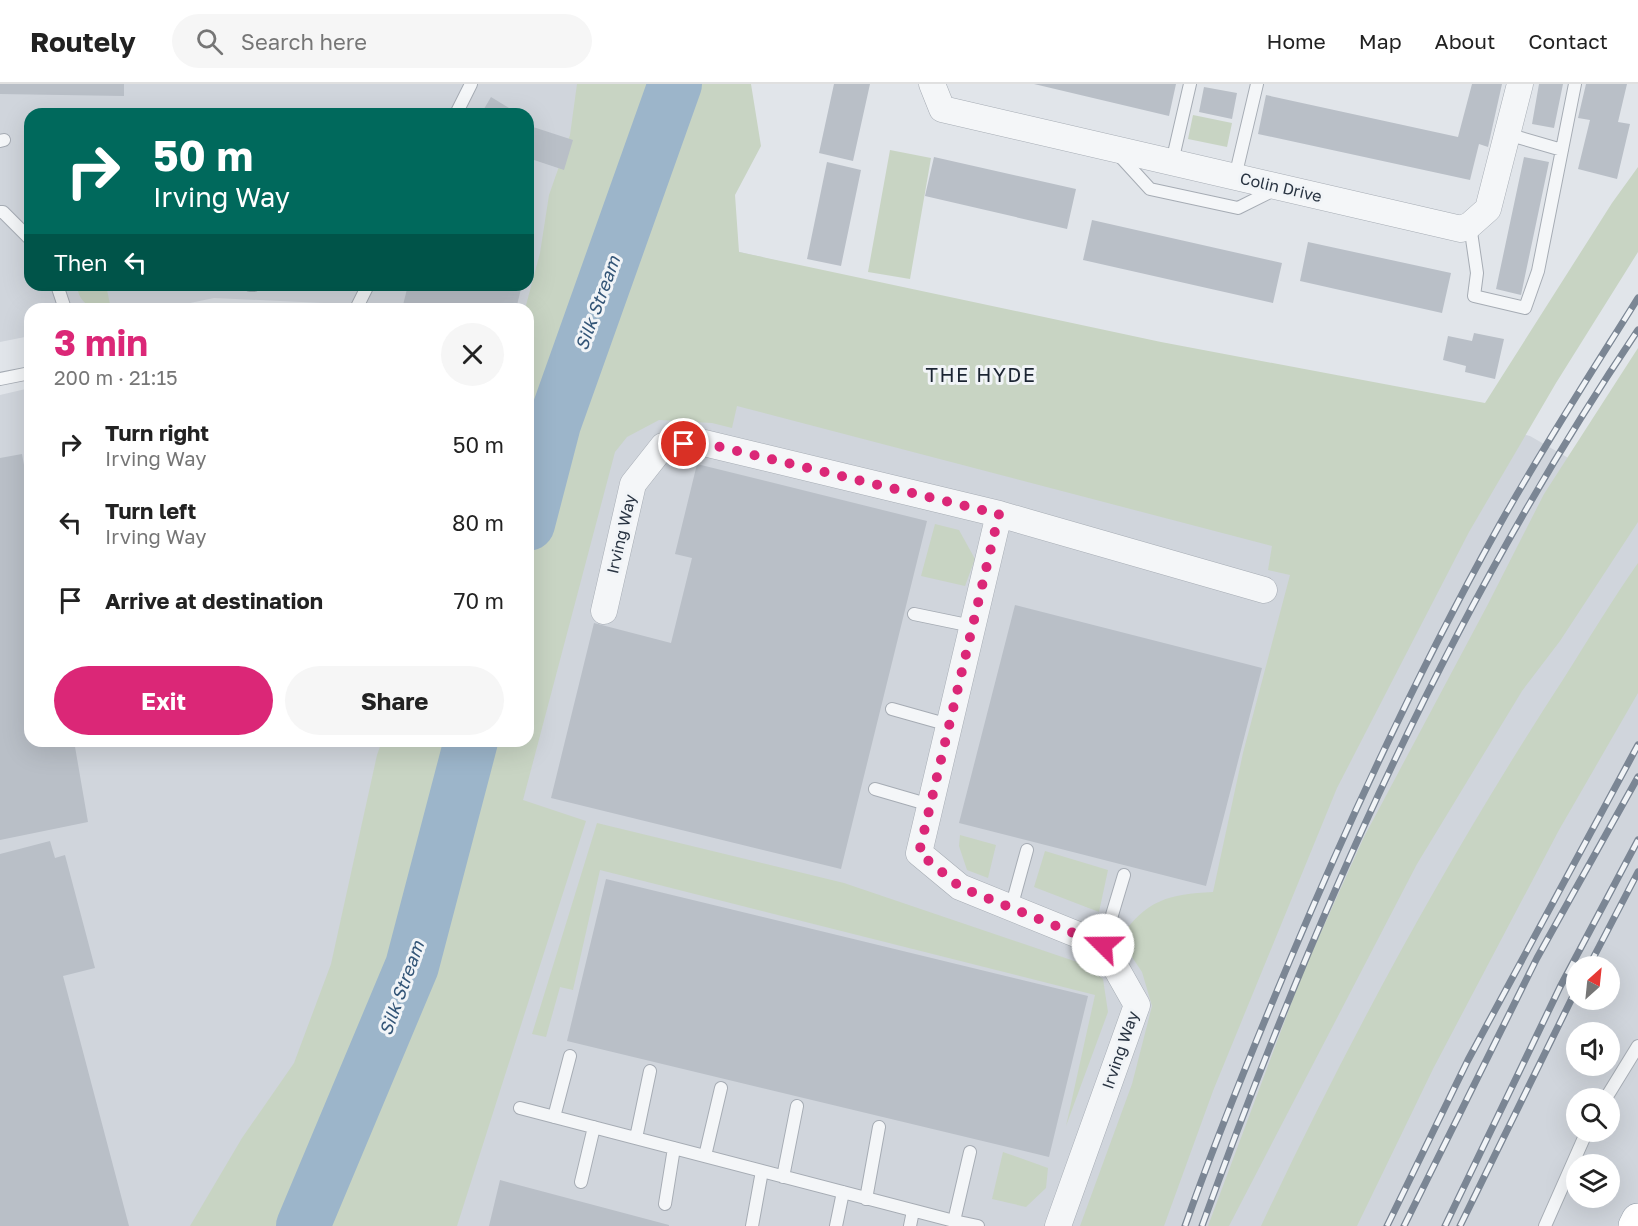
<!DOCTYPE html>
<html lang="en">
<head>
<meta charset="utf-8">
<style>
	body { margin:0; font-family:"Golos Text",sans-serif; background:#f6f6f6; color:#222; height:100vh; display:flex; flex-direction:column; font-size:22px; white-space:nowrap }
	* { box-sizing:border-box; margin:0 }
	p { font-size:20px; color:#767676 }
	.icon { flex:none; width:33px; height:33px; fill:none; stroke:currentColor; stroke-width:2; stroke-linecap:round; stroke-linejoin:round }
	.map { position:relative; flex:1; overflow:hidden }
	.side { position:absolute; left:24px; top:219px; width:510px; height:444px; display:flex; flex-direction:column; background:#fff; border-radius:18px; box-shadow:0 6px 24px #0002 }
	.side>* { flex:none }
	.guide { position:absolute; left:24px; top:24px; width:510px; height:183px; border-radius:18px; box-shadow:0 6px 24px #0002; background:#00695c; color:#fff; overflow:hidden }
	.needle { width:39px; rotate:27deg }
	.controls { position:absolute; left:1566px; top:872px; display:grid; gap:12px }
	.controls a { display:grid; place-items:center; width:54px; height:54px; border-radius:50%; background:#fff; box-shadow:0 6px 24px #0002; font-size:30px }
	.pin { position:absolute; display:grid; place-items:center; width:51px; height:51px; color:#fff; margin:-26px; border:3px solid #fff; border-radius:50%; box-shadow:0 2px 6px #0007 }
	.me { position:absolute; width:66px; margin:-33px; rotate:292deg; stroke-linejoin:round; filter:drop-shadow(0 0 4px #0008) }
	.turn { display:flex; align-items:center; gap:21px; height:126px; padding:0 30px; font-size:27px }
	.turn .icon { width:78px; height:78px; stroke-width:2.5 }
	.turn b { display:block; font-size:42px; line-height:51px }
	.then { display:flex; align-items:center; height:57px; padding:0 30px; background:#0003; gap:12px; font-size:22px }
	.round { display:grid; place-items:center; flex:none; width:63px; height:63px; border-radius:32px; background:#f6f6f6 }
	.headline { display:flex; align-items:center; justify-content:space-between; height:102px; padding:0 30px }
	h1 { font-size:36px; font-weight:700; line-height:45px; color:#db2777 }
	.primary-button { display:flex; gap:12px; margin-top:auto; padding:12px 30px }
	.primary-button a { flex:1; height:69px; border-radius:36px; background:#db2777; color:#fff; font-size:24px; font-weight:700; line-height:69px; text-align:center }
	.primary-button a+a { background:#f6f6f6; color:#222 }
	ul { padding:0; list-style:none }
	li { display:flex; align-items:center; gap:18px; height:78px; padding:0 30px }
	li div { flex:1 }
	li b { display:block; font-size:22px }
	li em { font-style:normal }
	header { display:flex; align-items:center; gap:36px; box-sizing:border-box; height:84px; padding:0 30px; background:#fff; border-bottom:2px solid #e0e0e0 }
	header strong { font-size:28px }
	nav { display:flex; gap:33px; margin-inline-start:auto; font-size:21px }
	.search { width:420px; height:54px; background:#f6f6f6; display:flex; align-items:center; gap:15px; box-sizing:border-box; padding:0 21px; border-radius:33px; color:#767676; font-size:22px }
	.map>svg:first-child { display:block }
	.built { fill:#d0d5dc; fill-rule:evenodd }
	.green { fill:#c8d4c3 }
	.lines { fill:none; stroke-linecap:round; stroke-linejoin:round }
	.river { stroke:#9cb5ca; stroke-width:54 }
	.building { fill:#b9bfc7 }
	.service-casing { stroke:#a6acb4; stroke-width:14 }
	.minor-casing { stroke:#a6acb4; stroke-width:27 }
	.motorway-casing { stroke:#8994a1; stroke-width:34 }
	.service { stroke:#f4f6f8; stroke-width:12 }
	.minor { stroke:#f4f6f8; stroke-width:26 }
	.motorway { stroke:#fff; stroke-width:33 }
	.rail-casing { stroke:#7b8694; stroke-width:7 }
	.rail { stroke:#f1f4f7; stroke-width:4.5; stroke-dasharray:14; stroke-linecap:butt }
	.route { stroke:#db2777; stroke-width:10; stroke-dasharray:0 18 }
	.labels { text-anchor:middle; dominant-baseline:central; stroke-width:6; stroke-linejoin:round; paint-order:stroke }
	.street-label { font-size:16px; fill:#293442; stroke:#f1f4f7 }
	.water-label { font-size:18px; font-style:italic; fill:#357; stroke:#f1f4f7 }
	.quarter-label { font-size:20px; letter-spacing:1.5px; fill:#1c2533; stroke:#f1f4f7 }
</style>
</head>
<body>
<header>
<strong>Routely</strong>
<div class="search"><svg class="icon" aria-label="search" viewBox="0 0 24 24"><circle cx="10" cy="10" r="6"/><path d="M15 15l6 6"/></svg>Search here</div>
<nav><a>Home</a><a>Map</a><a>About</a><a>Contact</a></nav>
</header>
<div class="map">
<svg width="1638" height="1142" viewBox="0 0 1638 1142">
	<rect width="100%" height="100%" fill="#e1e5ea"/>
	<path class="built" d="M0,0h616l-88,225h-195l-10,-6 -109,-5 -53,11h-131v27l-30,6zM30,30h498v171h-498z
		M624,141l906,211 108,62v728h-1638v-831l30,-7v353h498zM1576,882h34v33h-34zM1576,948h34v33h-34zM1576,1014h34v33h-34zM1576,1080h34v33h-34z"/>
	<path class="green" d="M577,0h174l10,62 -26,49 4,57 422,90 324,61 127,-200 26,-36v85l-82,131 -87,149 -132,256 -124,303 -49,135h-84l52,-142 20,-78 -10,-34 -22,-33c25,-39 49,-45 93,-47l30,-139 47,-178 -22,-5 4,-24 -535,-140 -5,22 -20,-5 -53,-3 -32,17 -12,15 -92,348 63,21 -129,405h-267l52,-88 52,-75 37,-99 46,-209 5,-14h146v-432h-3l15,-56 9,-58 21,-60z
		M1193,31l39,8 -5,24 -39,-8z
		M890,66l41,8 -21,121 -42,-7z
		M77,201h29l5,24c-18,0 -32,-3 -34,-24z
		M1638,264v174l-78,119 -38,50 -105,173 -188,362h-21l95,-254 61,-135 123,-231 57,-112z
		M935,440l24,6 16,29 -10,27 -44,-10z
		M1638,479v130l-79,137 -126,239 -76,157h-96c89,-189 189,-373 303,-548 24,-38 48,-78 74,-115z
		M597,739l247,60 239,81 20,15 5,33 -42,114 29,-131 -495,-125 -27,120 -13,-3 -14,50 -14,-3z
		M960,751l36,10 -8,33 -21,-8 -8,-24z
		M1045,767l63,19 -9,42 -65,-25z
		M1003,1068l45,16 -2,20 -20,19 -34,-8z"/>
	<g class="lines">
		<path class="river" d="M528,440l26,-100 121,-340
			M303,1142l109,-260 59,-225"/>
	</g>
	<path class="building" d="M0,0h124v12l-124,-2z
		M834,0h36l-17,77 -34,-8z
		M1034,0h142l-7,32z
		M1472,0h30l-14,63 -9,-3 -9,36 -212,-46 8,-39 192,42z
		M1539,0h24l-9,44 -22,-4z
		M1586,0h41l-9,38 12,2 -13,55 -39,-10 12,-49 -12,-2z
		M1204,3l33,6 -5,26 -33,-7z
		M491,13l18,11 -3,6h-25z
		M530,42l43,14 -9,30 -36,-12z
		M934,73l142,32 -9,40 -142,-33z
		M1524,73l25,5 -28,133 -25,-6z
		M827,78l34,8 -20,96 -34,-7z
		M1092,136l190,43 -9,40 -190,-43z
		M1308,158l143,31 -9,40 -142,-32z
		M408,201h114l-6,24h-114z
		M1474,249l30,6 -9,40 -30,-7 1,-6 -23,-6 5,-24 24,5z
		M22,370l8,44v243h44l14,81 -88,18v-382z
		M697,380l230,57 -86,348 -290,-71 43,-175 77,20 21,-85 -17,-4z
		M1015,521l247,63 -56,218 -247,-63z
		M50,757l5,17 10,-3 30,113 -32,8 66,250h-129v-372z
		M606,795l482,117 -39,161 -482,-116z
		M500,1096l169,45v1h-180z"/>
	<g class="lines">
		<g class="service-casing">
			<path id="service" d="M456,30l15,-30
				M1507,50l55,16
				M0,57l4,-1
				M1118,70l32,35 88,19 38,-19
				M1172,78l18,-78
				M1235,93l22,-93
				M0,128h3l27,27
				M1470,141l7,48 -3,23 51,12 13,-37 37,-187
				M57,201l8,24
				M250,201h4
				M356,225l12,-24
				M0,295l30,-6
				M914,530l58,12
				M892,625l57,16
				M875,705l55,16
				M1011,824l16,-58
				M1103,861l21,-70
				M1606,1014l32,-52
				M520,1024l434,113 24,5
				M554,1033l16,-61
				M636,1054l14,-67
				M705,1072l16,-68
				M783,1093l14,-71
				M581,1098l13,-55
				M866,1115l13,-72
				M665,1120l9,-56
				M954,1137l16,-69
				M752,1142l10,-55
				M836,1142l7,-34
				M910,1142l3,-15
				M1545,1142l42,-95"/>
		</g>
		<g class="minor-casing">
			<path id="minor" d="M932,0l10,25 519,120 9,-4 18,-16 32,-125
				M999,430l265,76
				M604,527l29,-127 30,-38 41,-3 295,71 -80,339 41,34 143,58 34,60 -79,221"/>
		</g>
		<g class="motorway-casing">
			<path id="motorway" d="M1635,1142l3,-6"/>
		</g>
		<use href="#service" class="service"/>
		<use href="#minor" class="minor"/>
		<use href="#motorway" class="motorway"/>
		<g class="rail-casing">
			<path id="rail" d="M1589,882l49,-94
				M1185,1142c32,-90 68,-178 105,-266 63,-149 131,-294 210,-436 43,-77 91,-151 138,-226
				M1202,1142c112,-310 251,-622 436,-896
				M1387,1142l81,-166 170,-315
				M1404,1142l133,-268 101,-181
				M1445,1142l115,-239 78,-147
				M1460,1142l116,-236"/>
		</g>
		<use href="#rail" class="rail"/>
	</g>
	<g class="lines">
		<path class="route" d="M684,360l20,-1 295,71 -80,339 41,34 143,58"/>
	</g>
	<g class="labels">
		<g class="street-label">
			<text transform="translate(1281 103) rotate(13)">Colin Drive</text>
			<text transform="translate(621 450) rotate(-77)">Irving Way</text>
			<text transform="translate(1120 966) rotate(-71)">Irving Way</text>
		</g>
		<g class="water-label">
			<text transform="translate(597 219) rotate(-70)">Silk Stream</text>
			<text transform="translate(401 904) rotate(-70)">Silk Stream</text>
		</g>
		<g class="quarter-label">
			<text x="981" y="290">THE HYDE</text>
		</g>
	</g>
</svg>
<div class="controls">
<a><svg class="needle" viewBox="-14 -14 28 28"><path d="M0-13l5 13h-10z" fill="#e53935"/><path d="M0 13l5-13h-10z" fill="#767676"/></svg></a>
<a><svg class="icon" aria-label="sound" viewBox="0 0 24 24"><path d="M4 9h4l5-4v14l-5-4H4zM17 9q2 3 0 6"/></svg></a>
<a><svg class="icon" aria-label="search" viewBox="0 0 24 24"><circle cx="10" cy="10" r="6"/><path d="M15 15l6 6"/></svg></a>
<a><svg class="icon" aria-label="layers" viewBox="0 0 24 24"><path d="M12 4l9 5-9 5-9-5zM3 14l9 5 9-5"/></svg></a>
</div>
<div class="pin" style="left:684px;top:360px;background:#d93025"><svg class="icon" aria-label="arrive" viewBox="0 0 24 24"><path d="M6 21V4h12l-3 4 3 4H6"/></svg></div>
<svg class="me" style="left:1103px;top:861px" viewBox="-20 -20 40 40"><circle r="19" fill="#fff"/><path d="M0-13L10 11 0 6-10 11z" fill="#db2777"/></svg>
<div class="guide">
<div class="turn"><svg class="icon" aria-label="right" viewBox="0 0 24 24"><path d="M7 20v-9h11M14 6l5 5-5 5"/></svg><div><b>50 m</b>Irving Way</div></div>
<div class="then">Then<svg class="icon" aria-label="left" viewBox="0 0 24 24"><path d="M17 20v-9H6M10 6l-5 5 5 5"/></svg></div>
</div>
<section class="side">
<div class="headline"><div><h1>3 min</h1><p>200 m · 21:15</p></div><a class="round"><svg class="icon" aria-label="close" viewBox="0 0 24 24"><path d="M6 6l12 12M18 6L6 18"/></svg></a></div>
<ul>
<li><svg class="icon" aria-label="right" viewBox="0 0 24 24"><path d="M7 20v-9h11M14 6l5 5-5 5"/></svg><div><b>Turn right</b><p>Irving Way</p></div><em>50 m</em></li>
<li><svg class="icon" aria-label="left" viewBox="0 0 24 24"><path d="M17 20v-9H6M10 6l-5 5 5 5"/></svg><div><b>Turn left</b><p>Irving Way</p></div><em>80 m</em></li>
<li><svg class="icon" aria-label="arrive" viewBox="0 0 24 24"><path d="M6 21V4h12l-3 4 3 4H6"/></svg><div><b>Arrive at destination</b></div><em>70 m</em></li>
</ul>
<div class="primary-button"><a>Exit</a><a>Share</a></div>
</section>
</div>
</body>
</html>
